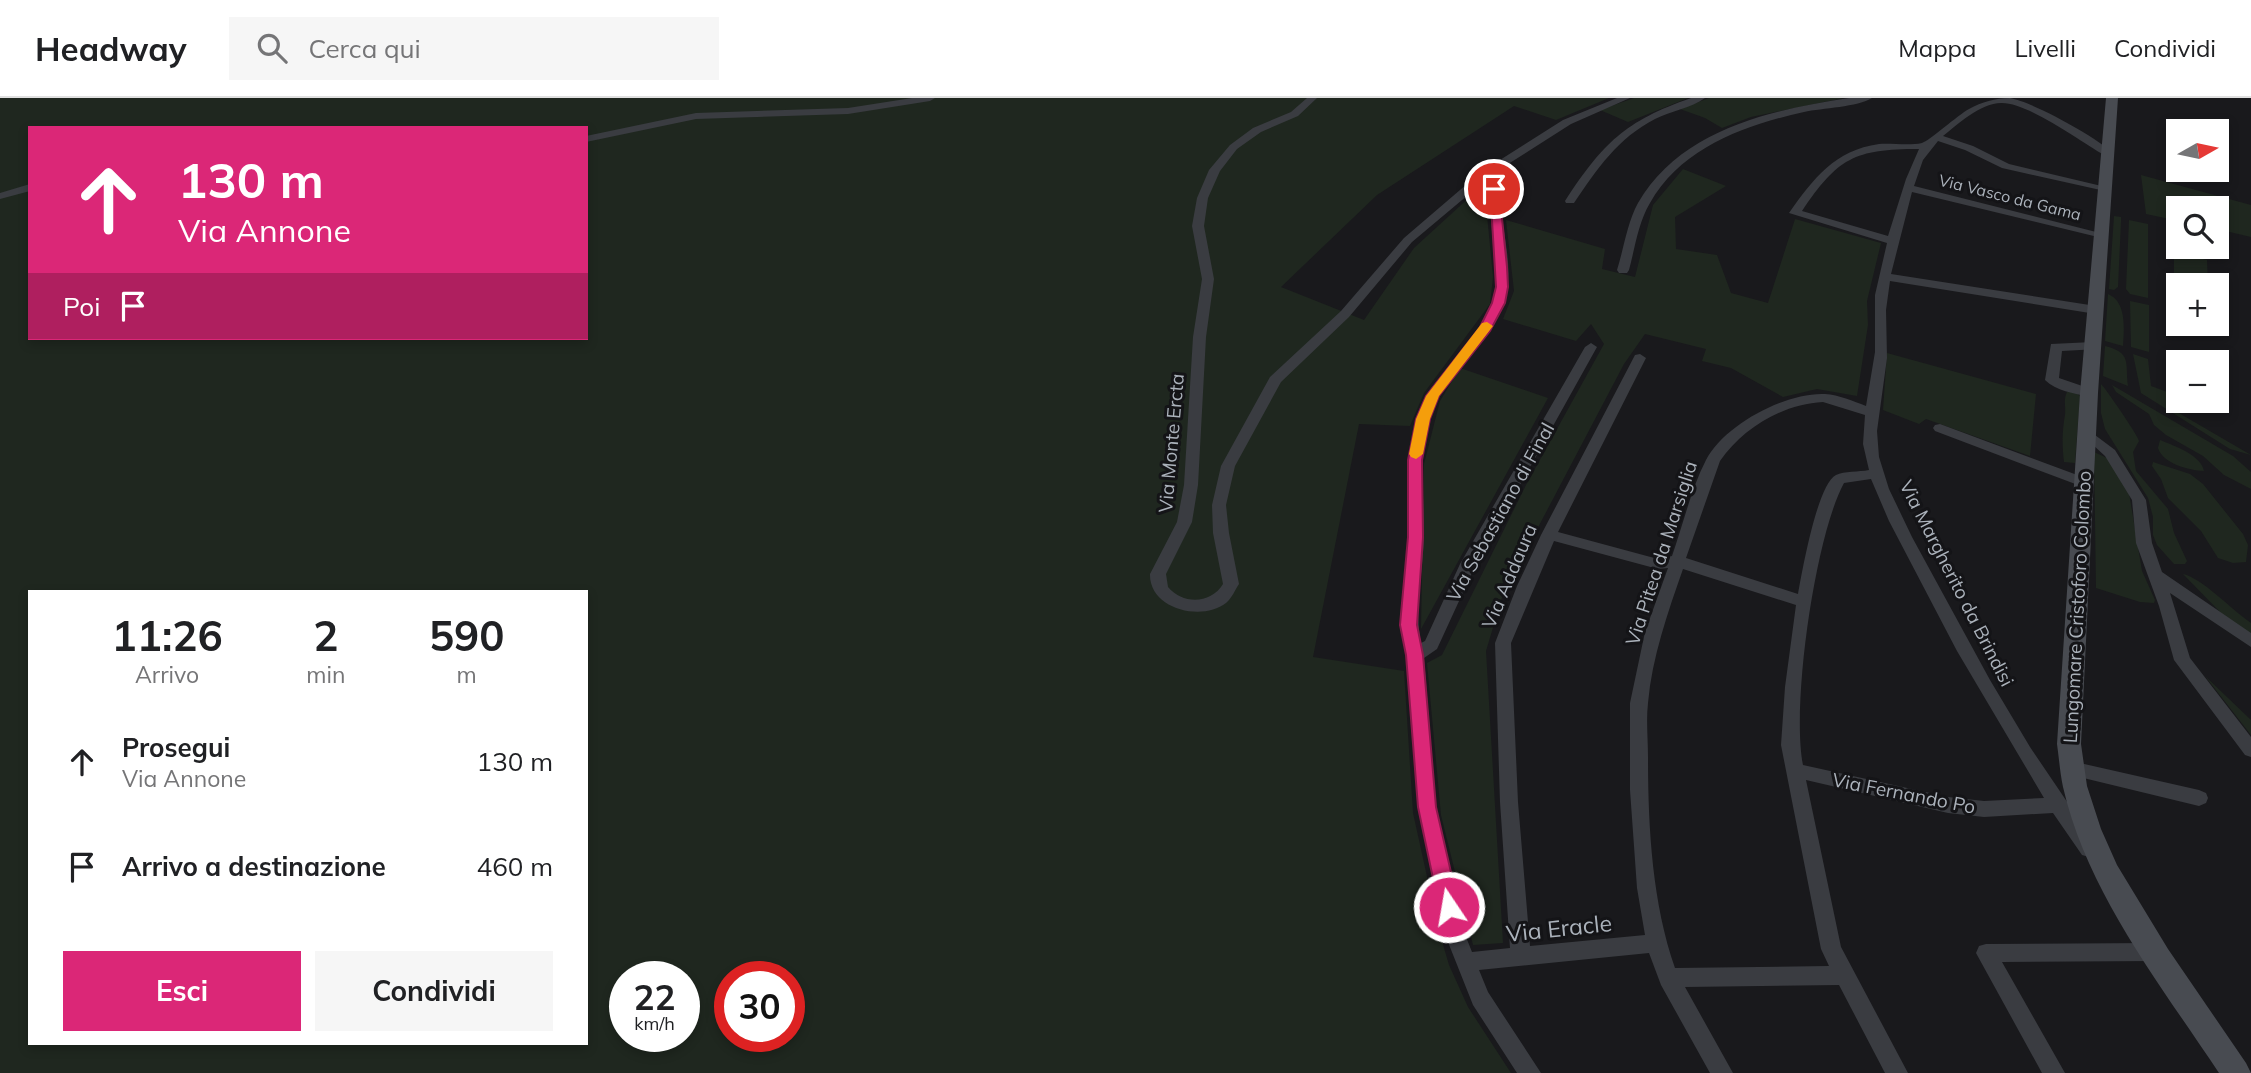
<!DOCTYPE html>
<html lang="it">
<head>
<meta charset="utf-8">
<style>
	body { margin:0; font-family:Mulish,sans-serif; background:#f6f6f6; color:#202124; height:100vh; display:flex; flex-direction:column; font-size:26px; white-space:nowrap }
	* { box-sizing:border-box; margin:0 }
	p { font-size:23px; color:#757577 }
	.icon { flex:none; width:38px; height:38px; fill:none; stroke:currentColor; stroke-width:2; stroke-linecap:round; stroke-linejoin:round }
	.map { position:relative; flex:1; overflow:hidden }
	.panel { position:absolute; left:28px; top:492px; width:560px; height:455px; display:flex; flex-direction:column; background:#fff; border-radius:0px; box-shadow:0 4px 10px #0003 }
	.panel>* { flex:none }
	.guide { position:absolute; left:28px; top:28px; width:560px; height:214px; border-radius:0px; box-shadow:0 4px 10px #0003; background:#db2777; color:#fff; overflow:hidden }
	.needle { width:46px; rotate:81deg }
	.fabs { position:absolute; left:2166px; top:21px; display:grid; gap:14px }
	.fabs a { display:grid; place-items:center; width:63px; height:63px; border-radius:0px; background:#fff; box-shadow:0 4px 10px #0003; font-size:35px }
	.speed { position:absolute; left:609px; top:863px; display:flex; gap:14px; font-size:35px; font-weight:700; text-align:center }
	.speed>* { display:grid; place-content:center; width:91px; height:91px; border-radius:50%; background:#fff; box-shadow:0 4px 10px #0003; line-height:1 }
	.speed small { font-size:18px; font-weight:400 }
	.speed .limit { border:10px solid #d22; background:#fff; color:#111 }
	.pin { position:absolute; display:grid; place-items:center; width:60px; height:60px; color:#fff; margin:-30px; border:4px solid #fff; border-radius:50%; box-shadow:0 2px 7px #0007 }
	.me { position:absolute; width:77px; margin:-38px; rotate:348deg; stroke-linejoin:round; filter:drop-shadow(0 0 5px #0008) }
	.turn { display:flex; align-items:center; gap:24px; height:147px; padding:0 35px; font-size:32px }
	.turn .icon { width:91px; height:91px; stroke-width:2.5 }
	.turn b { display:block; font-size:49px; line-height:60px }
	.then { display:flex; align-items:center; height:66px; padding:0 35px; background:#0003; gap:14px; font-size:26px }
	.eta { display:flex; justify-content:space-evenly; align-items:center; height:119px; text-align:center }
	.eta b { font-size:42px; font-weight:700; line-height:49px }
	.action { display:flex; gap:14px; margin-top:auto; padding:14px 35px }
	.action a { flex:1; height:80px; border-radius:0px; background:#db2777; color:#fff; font-size:28px; font-weight:700; line-height:80px; text-align:center }
	.action a+a { background:#f6f6f6; color:#202124 }
	ul { padding:0; list-style:none }
	li { display:flex; align-items:center; gap:21px; height:105px; padding:0 35px }
	li div { flex:1 }
	li b { display:block; font-size:26px }
	li em { font-style:normal }
	header { display:flex; align-items:center; gap:42px; box-sizing:border-box; height:98px; padding:0 35px; background:#fff; border-bottom:2px solid #e0e0e0 }
	header strong { font-size:33px }
	nav { display:flex; gap:38px; margin-inline-start:auto; font-size:24px }
	.search { width:490px; height:63px; background:#f6f6f6; display:flex; align-items:center; gap:18px; box-sizing:border-box; padding:0 24px; border-radius:0px; color:#757577; font-size:26px }
	.map>svg:first-child { display:block }
	.green { fill:#1f271f; fill-rule:evenodd }
	.lines { fill:none; stroke-linecap:round; stroke-linejoin:round }
	.minor { fill:#3a3c41; fill-rule:evenodd }
	.secondary { fill:#484b51; fill-rule:evenodd }
	.route { fill:#db2777; stroke:#8e194d; stroke-width:2 }
	.slow { fill:#f59e0b }
	.labels { text-anchor:middle; dominant-baseline:central; stroke-width:6; stroke-linejoin:round; paint-order:stroke }
	.far-street-label { font-size:16px; fill:#abb2bb; stroke:#141417 }
	.street-label { font-size:19px; fill:#abb2bb; stroke:#141417 }
	.near-street-label { font-size:23px; fill:#abb2bb; stroke:#141417 }
</style>
</head>
<body>
<header>
<strong>Headway</strong>
<div class="search"><svg class="icon" aria-label="search" viewBox="0 0 24 24"><circle cx="10" cy="10" r="6"/><path d="M15 15l6 6"/></svg>Cerca qui</div>
<nav><a>Mappa</a><a>Livelli</a><a>Condividi</a></nav>
</header>
<div class="map">
<svg width="2251" height="975" viewBox="0 0 2251 975">
	<rect width="100%" height="100%" fill="#19191c"/>
	<path class="green" d="M0,0h1609l-53,22 -42,-14 -137,89 -96,92 83,33 50,-72 70,-64 9,93 -3,27 -66,89 -14,33 -51,-2 -46,233 91,14 9,142 26,118 10,34 19,42 43,66h-1511zM30,30h556v210h-556zM30,494h556v451h-556zM625,878h59v60h-59zM730,878h59v60h-59z
		M1634,0h54l-60,24 -28,-12z
		M1709,0h135l-93,19 -29,11 -17,-10 -25,-9z
		M1683,71l43,17 -51,31 1,32 41,6 14,38 37,10 27,-84 86,24 -14,58 1,24 -11,71 -40,-7 -34,8 -52,-29 -29,-7 4,-12 -61,-15 -21,30 -121,230 -17,57 17,292 -30,2 -32,-130 -14,-152 15,-8 84,-170 78,-141 -13,-20 -15,17 -73,-22 11,-28 -8,-71 99,29 -3,20 33,8 18,-72z
		M2141,77l110,30v32l-34,-8v-21h-38v13l-33,-7z
		M2114,118l7,1v5l-3,65 -4,3 -5,-1z
		M2129,122l19,4v74l-18,-4 -4,-5z
		M2174,154l33,8 1,25 -34,-7z
		M2108,196c19,8 16,35 15,52l-18,-5z
		M2130,203l19,4v47l-18,-5z
		M2105,248c27,7 20,16 23,40l-25,-10z
		M1887,255l149,41 -6,62 -104,-37 -7,5 -36,-14z
		M2133,256l15,5 3,27 19,7 2,16 79,46 -21,-6 -89,-56z
		M1460,270l88,30 -127,231 3,-165 16,-63z
		M2101,286c5,5 36,50 38,57l-6,11 3,19 32,38 6,24 13,28 -2,3h-11l-17,-19 -4,-10v-18l-5,-19 -43,-69 -4,-16z
		M2112,287l121,71 18,16v17l-27,-14 -21,-19 -37,-21 -12,-10 -5,-11 -33,-22z
		M2067,294h8l5,4 -5,67 -11,-1c-2,-17 -2,-30 1,-47 1,-9 -2,-14 2,-23z
		M2160,342c15,6 41,15 44,31 -15,-1 -41,-7 -46,-23z
		M2094,354l13,6 22,35 13,78 13,29 -1,3 -14,-1 -44,-14z
		M2153,364l37,12 13,10 40,50 5,11 -2,17 -13,1 -15,-5 -17,-27 -33,-33 -7,-19 -9,-13z
		M2183,476c19,4 49,36 68,49v12l-29,-21z
		M2205,578l46,44v15z"/>
	<g class="lines">
		<path class="minor" d="M912,0h23l-5,3 -82,13 -152,5 -110,23v-6l110,-23 152,-5z
			M1307,0h10l-19,18 -37,16 -24,17 -17,22 -12,27 -4,28 10,53 -8,58 -8,148 -6,37 -26,52 2,13c15,18 43,17 55,-3l-10,-51 -1,-28 9,-39 49,-89 71,-66 63,-73 77,-66 82,-52 54,-22h13l-59,26 -66,42c-2,8 -5,17 -5,26 0,35 16,77 4,111 -13,36 -44,60 -64,92 -26,42 -15,96 -16,142 -1,35 -10,71 -3,106l4,-2 35,-77 125,-217 6,-4 6,4 -121,217 -39,85 -13,9 12,149 28,125 8,20 38,-4 -10,-146 -5,-159 22,-57 24,-51 94,-180 5,-1 6,4 -88,174 100,27 14,-3c11,-31 19,-67 34,-96 18,-35 80,-68 119,-66 14,1 28,7 41,12l9,-54v-57l12,-52 -98,-30c24,-34 46,-63 90,-69 13,-1 30,2 43,-1 7,-2 36,-28 47,-34 13,-7 26,-11 41,-11 23,4 86,39 103,55l-9,2c-24,-14 -77,-53 -103,-52 -20,0 -43,21 -58,33l30,10 36,18 101,24 -5,3 -103,-23 -37,-18 -27,-9 -15,19 -9,26 194,49 -6,3 -190,-46 -21,82 205,32 6,4 -6,4 -206,-33 -4,29 1,48 -10,73 2,26 10,32 23,48 78,143 40,67 69,102 -3,6 -7,2 -7,-2 -29,-42 -69,4 -36,-4 -142,-33 35,167 67,126h-23l-46,-88 -154,2 48,86h-23l-49,-88 -12,-32 -170,17 9,22 53,81h-24l-44,-68 -29,-73 -26,-125 -11,-152 -6,-30 7,-88v-77l8,-41 12,-27 52,-65 12,-24 4,-16 -7,-98 4,-15 -81,68 -63,75 -68,65 -46,84 -9,39 3,28 10,51c-4,6 -7,14 -13,19 -24,19 -77,6 -76,-29l27,-52 7,-37 9,-148 9,-58 -10,-53 5,-28 12,-28 21,-25 23,-17 38,-16zM1919,51l-13,30 -18,57 -86,-25c36,-53 52,-62 117,-62zM1823,304l42,13 -2,29 6,26c-10,2 -25,1 -33,5 -19,10 -34,97 -38,119l-112,-36 34,-97c23,-33 63,-57 103,-59zM1871,381l18,42 68,130 87,147 -60,3 -36,-4 -145,-32c-12,-59 12,-229 41,-282zM1554,443l104,28 10,-1 -23,64 -15,71v87l7,98 8,47 -115,11 -12,-144 -7,-159zM1683,471l113,36 -11,82 -4,58 40,204 8,17 -154,2c-23,-66 -27,-142 -27,-211 0,-18 -2,-37 0,-54 4,-46 20,-91 35,-134z
			M1691,0h14c-14,10 -34,13 -50,21 -37,19 -58,50 -81,84h-8l-1,-2c38,-58 60,-80 126,-103z
			M1849,0h23c-14,9 -50,10 -68,14 -59,13 -123,36 -154,91 -12,20 -15,45 -21,67l-2,3h-8l-2,-3c7,-22 10,-47 21,-67 43,-74 133,-93 211,-105z
			M30,86v7l-30,8v-6z
			M2093,244l5,1v6l-36,2 -3,27 35,12v6l-5,1c-15,-4 -33,-6 -44,-17l6,-36z
			M1940,326l148,55 2,3 -2,3h-10l-143,-54 -2,-3 2,-3z
			M2087,331l28,21 31,50 6,43 10,29 89,61v14l-81,-54 20,65 61,79v20l-6,-2 -71,-95 -15,-54 -23,-63 -4,-43 -27,-44 -25,-23z
			M2071,663l128,29 7,3 2,5 -2,5 -7,3 -128,-31 -6,-2 -3,-5 3,-5z
			M2156,845l7,2 3,7 -3,7 -7,2 -154,1 63,111h-23l-66,-120 3,-7 7,-2z"/>
		<path class="secondary" d="M2106,0h12l-20,295 -17,351 6,42 14,43 16,36 51,84 78,114 5,10h-32c-59,-89 -132,-181 -156,-286 -3,-14 -4,-29 -6,-43l23,-351z"/>
	</g>
	<path class="route" d="M1490,89l9,2 8,78 1,20 -3,16 -15,28 -51,65 -9,23 -8,41 1,77 -6,88 6,30 13,152 23,100 -3,6 -7,3 -7,-3 -3,-6 -21,-100 -12,-152 -6,-30 8,-88v-77l8,-41 10,-23 54,-69 12,-24 4,-16z"/>
	<path class="slow" d="M1487,224l6,4 -54,70 -9,23 -7,35 -7,5 -5,-2 -2,-3 7,-35 10,-23 56,-73z"/>
	<g class="labels">
		<g class="far-street-label">
			<text transform="translate(2010 99) rotate(14)">Via Vasco da Gama</text>
		</g>
		<g class="street-label">
			<text transform="translate(1171 345) rotate(-85)">Via Monte Ercta</text>
			<text transform="translate(1500 414) rotate(-61)">Via Sebastiano di Final</text>
			<text transform="translate(1661 455) rotate(-72)">Via Pitea da Marsiglia</text>
			<text transform="translate(1509 478) rotate(-67)">Via Addaura</text>
			<text transform="translate(1957 485) rotate(63)">Via Margherito da Brindisi</text>
			<text transform="translate(2077 509) rotate(-87)">Lungomare Cristoforo Colombo</text>
			<text transform="translate(1904 695) rotate(11)">Via Fernando Po</text>
		</g>
		<g class="near-street-label">
			<text transform="translate(1559 830) rotate(-6)">Via Eracle</text>
		</g>
	</g>
</svg>
<div class="fabs">
<a><svg class="needle" viewBox="-14 -14 28 28"><path d="M0-13l5 13h-10z" fill="#e53935"/><path d="M0 13l5-13h-10z" fill="#757577"/></svg></a>
<a><svg class="icon" aria-label="search" viewBox="0 0 24 24"><circle cx="10" cy="10" r="6"/><path d="M15 15l6 6"/></svg></a>
<a>+</a>
<a>−</a>
</div>
<div class="speed"><div>22<small>km/h</small></div><div class="limit">30</div></div>
<div class="pin" style="left:1494px;top:91px;background:#d93025"><svg class="icon" aria-label="arrive" viewBox="0 0 24 24"><path d="M6 21V4h12l-3 4 3 4H6"/></svg></div>
<svg class="me" style="left:1449px;top:809px" viewBox="-20 -20 40 40"><circle r="17" fill="#db2777" stroke="#fff" stroke-width="3"/><path d="M0-11L8 9 0 5-8 9z" fill="#fff"/></svg>
<div class="guide">
<div class="turn"><svg class="icon" aria-label="ahead" viewBox="0 0 24 24"><path d="M12 20V5M6 11l6-6 6 6"/></svg><div><b>130 m</b>Via Annone</div></div>
<div class="then">Poi<svg class="icon" aria-label="arrive" viewBox="0 0 24 24"><path d="M6 21V4h12l-3 4 3 4H6"/></svg></div>
</div>
<section class="panel">
<div class="eta">
<div><b>11:26</b><p>Arrivo</p></div>
<div><b>2</b><p>min</p></div>
<div><b>590</b><p>m</p></div>
</div>
<ul>
<li><svg class="icon" aria-label="ahead" viewBox="0 0 24 24"><path d="M12 20V5M6 11l6-6 6 6"/></svg><div><b>Prosegui</b><p>Via Annone</p></div><em>130 m</em></li>
<li><svg class="icon" aria-label="arrive" viewBox="0 0 24 24"><path d="M6 21V4h12l-3 4 3 4H6"/></svg><div><b>Arrivo a destinazione</b></div><em>460 m</em></li>
</ul>
<div class="action"><a>Esci</a><a>Condividi</a></div>
</section>
</div>
</body>
</html>
